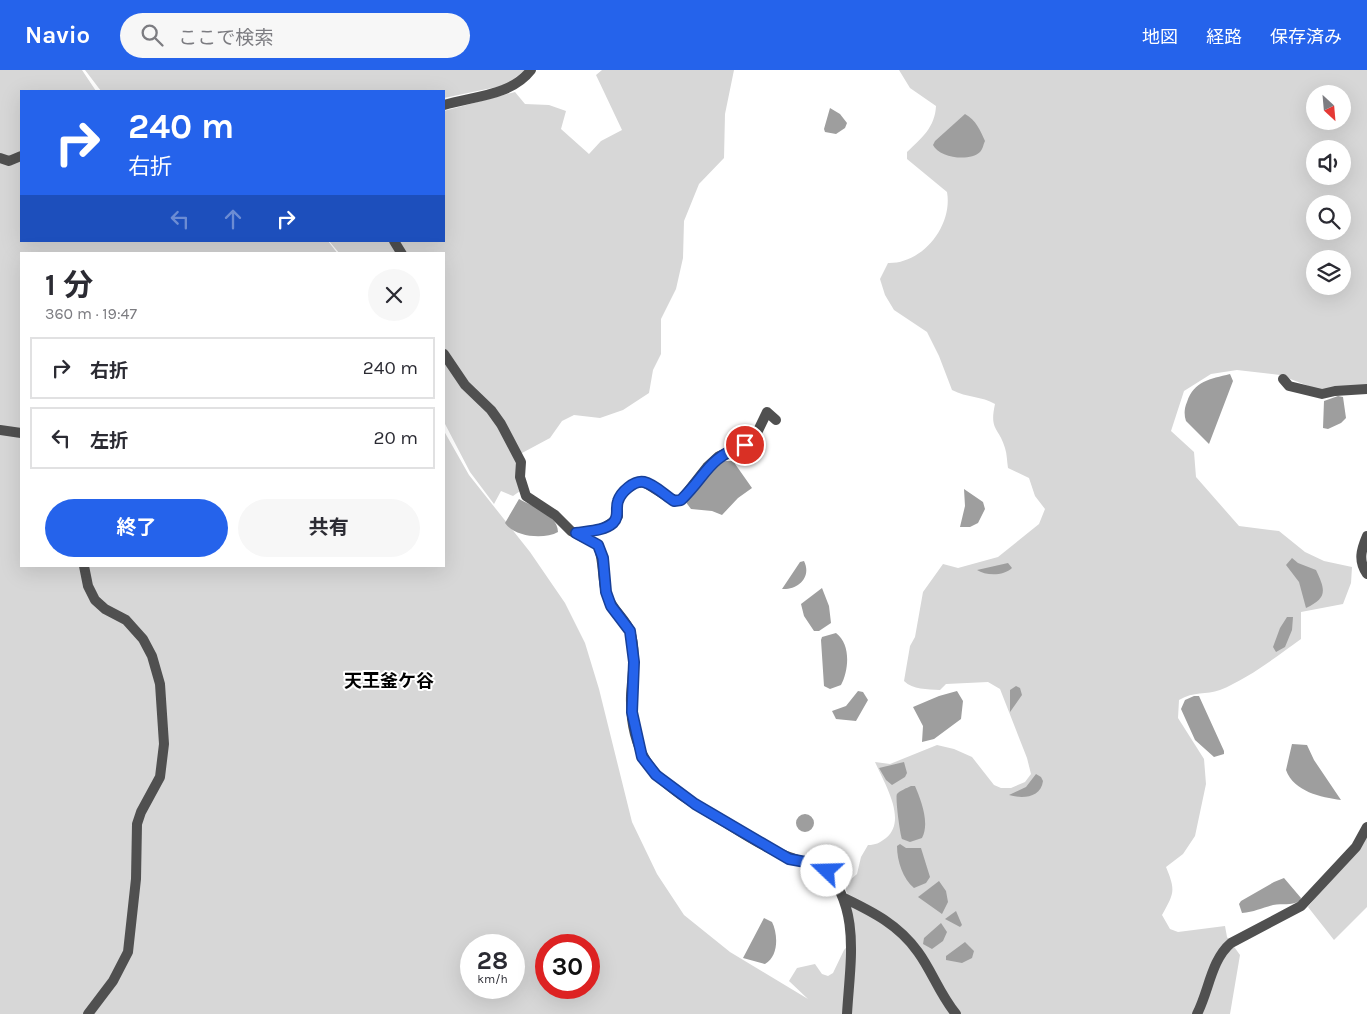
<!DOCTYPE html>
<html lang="ja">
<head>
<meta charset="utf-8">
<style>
	body { margin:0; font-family:Karla,"Noto Sans JP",sans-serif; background:#f7f7f7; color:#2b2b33; height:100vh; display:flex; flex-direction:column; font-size:19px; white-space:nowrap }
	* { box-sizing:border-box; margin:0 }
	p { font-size:16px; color:#7c7c81 }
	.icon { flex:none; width:28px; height:28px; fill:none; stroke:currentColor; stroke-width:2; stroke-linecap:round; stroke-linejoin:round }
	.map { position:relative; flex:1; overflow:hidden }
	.side { position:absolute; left:20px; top:182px; width:425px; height:315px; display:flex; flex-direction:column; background:#fff; border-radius:0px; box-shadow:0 5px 20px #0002 }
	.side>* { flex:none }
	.hud { position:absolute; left:20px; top:20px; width:425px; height:152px; border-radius:0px; box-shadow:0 5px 20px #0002; background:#2563eb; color:#fff; overflow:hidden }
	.needle { width:32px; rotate:154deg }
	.tools { position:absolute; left:1306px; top:15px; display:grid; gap:10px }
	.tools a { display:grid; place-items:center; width:45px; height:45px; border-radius:50%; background:#fff; box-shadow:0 5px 20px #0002; font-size:25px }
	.speed { position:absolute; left:460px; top:864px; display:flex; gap:10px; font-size:25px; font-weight:700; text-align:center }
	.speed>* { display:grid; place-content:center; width:65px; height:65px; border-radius:50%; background:#fff; box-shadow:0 5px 20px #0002; line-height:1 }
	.speed small { font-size:12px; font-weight:400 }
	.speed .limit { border:8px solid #d22; background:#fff; color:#111 }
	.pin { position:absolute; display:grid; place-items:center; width:42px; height:42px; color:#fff; margin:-21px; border:2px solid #fff; border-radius:50%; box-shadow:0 1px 5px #0007 }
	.me { position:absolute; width:55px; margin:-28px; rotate:291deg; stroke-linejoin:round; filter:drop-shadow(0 0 4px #0008) }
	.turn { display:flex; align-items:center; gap:18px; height:105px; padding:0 25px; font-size:22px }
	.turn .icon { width:65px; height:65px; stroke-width:2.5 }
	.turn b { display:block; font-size:35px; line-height:42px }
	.lanes { display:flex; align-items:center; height:48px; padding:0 25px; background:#0003; justify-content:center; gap:25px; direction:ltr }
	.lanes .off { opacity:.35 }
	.round { display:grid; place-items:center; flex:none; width:52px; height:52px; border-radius:26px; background:#f7f7f7 }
	.overview { display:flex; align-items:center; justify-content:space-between; height:85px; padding:0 25px }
	h1 { font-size:30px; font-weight:700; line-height:38px }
	.button { display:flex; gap:10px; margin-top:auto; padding:10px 25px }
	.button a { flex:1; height:58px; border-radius:30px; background:#2563eb; color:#fff; font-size:20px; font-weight:700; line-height:58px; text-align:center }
	.button a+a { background:#f7f7f7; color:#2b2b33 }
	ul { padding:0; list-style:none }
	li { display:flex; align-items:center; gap:15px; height:62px; margin:0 10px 8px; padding:0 15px; border:2px solid #e1e1e2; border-radius:0px }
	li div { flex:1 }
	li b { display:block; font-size:19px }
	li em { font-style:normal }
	header { display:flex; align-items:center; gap:30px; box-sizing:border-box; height:70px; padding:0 25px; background:#2563eb; color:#fff }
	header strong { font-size:24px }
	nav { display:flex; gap:28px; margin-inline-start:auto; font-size:18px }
	.search { width:350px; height:45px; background:#f7f7f7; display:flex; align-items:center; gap:12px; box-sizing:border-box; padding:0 18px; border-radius:28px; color:#7c7c81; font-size:19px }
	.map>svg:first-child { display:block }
	.green { fill:#d7d7d7; fill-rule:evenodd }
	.water { fill:#9e9e9e }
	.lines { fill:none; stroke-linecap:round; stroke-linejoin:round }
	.street { stroke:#505050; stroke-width:10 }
	.route-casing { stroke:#184099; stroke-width:12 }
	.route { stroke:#2563eb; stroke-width:9 }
	.labels { text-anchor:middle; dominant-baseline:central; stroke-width:4; stroke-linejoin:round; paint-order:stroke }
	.neighbourhood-label { font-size:18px; font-weight:bold; fill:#000; stroke:#fff }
</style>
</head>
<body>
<header>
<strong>Navio</strong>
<div class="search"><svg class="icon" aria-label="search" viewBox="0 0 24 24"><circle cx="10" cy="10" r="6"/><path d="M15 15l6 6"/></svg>ここで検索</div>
<nav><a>地図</a><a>経路</a><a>保存済み</a></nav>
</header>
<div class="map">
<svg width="1367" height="944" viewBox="0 0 1367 944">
	<rect width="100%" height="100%" fill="#fff"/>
	<path class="green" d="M0,0h82l14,21h-75v150h307l10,13h-317v312h423v-135l25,44 61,77 35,51 20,40 14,46 33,133 25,52 27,41 46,37 78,47 -19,-18 8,-13 18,-4 7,10 6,2 5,-3 11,-23 11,-12 -4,-34 -7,-19 13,-11 4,-17 7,-12c8,0 11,-2 18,-7 22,-18 -2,-55 -11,-76l15,2 47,-19 17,4 18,8 22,28 7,3h10l14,-6 6,-8 -4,-16 -27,-69 -12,-7 -42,2 -6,6c-13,-1 -27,0 -36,-9l6,-35 5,-9 8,-45 20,-28 15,4 40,-11 41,-33 6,-15 -10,-13 -6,-18 -21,-10c-1,-6 -1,-14 -3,-20 -6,-21 -16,-17 -10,-44 -13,-8 -28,-6 -43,-14l-13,-34 -12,-24 -33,-22 -9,-15 -5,-16 8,-16c35,1 65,-38 59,-71l-40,-33v-7c15,-14 28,-25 29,-46l-26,-18 -11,-18h468v315l-43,7 -44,-17 -43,-5 -26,4 -27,17 -13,40 23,21 2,25 43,49 40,5 26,21 19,9 28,6 -1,16 -8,21 -42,8v27c-25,18 -52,39 -81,51 -14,5 -26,1 -41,10l-1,18 26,41 2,25 -11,52 -12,18 -17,13c10,24 8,26 -4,48l8,14 8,3 47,-6 2,11 13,18 -10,59h-1230zM1315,24h27v27h-27zM1315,79h27v27h-27zM1315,134h27v27h-27zM1315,189h27v27h-27zM471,875h43v43h-43zM546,875h43v43h-43z
		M85,0h440l-19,15 -62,13v-7h-343z
		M602,0h132l-9,44 -1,44 -25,26 -15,37 -1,37 -7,31 -15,30v35l-8,16 -4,23 -26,17 -23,8 -26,-3 -12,6 -12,17 -28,15 -2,38 -7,5 -12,-5 -7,13 -24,-32 -26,-50v-168h-104l-11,-13h115v-130l71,-19 10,12 24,1 17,6 -5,18 28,25 12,-13 21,-11 -26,-55z
		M1367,763v74l-33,33 -26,-33z"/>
	<path class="water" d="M830,38l10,6 7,9 -2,5 -9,6 -11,-2 -1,-3z
		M965,44c11,6 15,16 20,27 -2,4 -2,8 -5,11 -10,10 -41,6 -47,-7l2,-4z
		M1230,304l3,7 -24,63 -23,-23c-2,-6 -2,-12 1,-19 7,-21 23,-23 43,-28z
		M1338,326l5,1 3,21 -5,5 -13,6 -5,-1 1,-27z
		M724,391h9l19,27 -14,10 -16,17 -10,-4 -21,-2 -6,-8 31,-37z
		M964,419l19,13 2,7 -7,14 -8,4h-10l5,-21z
		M519,429c13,7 39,16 39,33 -14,8 -44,5 -53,-9z
		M1292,488l6,5 18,7c10,21 11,28 -10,38l-7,-26 -13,-17z
		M804,491c8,16 -6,29 -22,28l18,-27z
		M1008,493l4,5c-8,8 -26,8 -35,2z
		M822,518l7,18 2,17 -12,8h-5l-10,-15 -3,-12z
		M1287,547h6l-1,13 -7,17 -9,5 -3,-5 7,-19z
		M836,563c15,11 13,37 5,52l-11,4 -6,-3 -3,-46 1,-3z
		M1016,616l4,2 2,7 -12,17v-22z
		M858,621l5,1 5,8 -12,21 -20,-2 -4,-8 14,-5z
		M957,621l6,10 -2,18 -27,20 -12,3 1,-16 -10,-19 26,-11z
		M1194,626h5l25,55v3l-10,3 -19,-17 -14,-31 4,-9z
		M1292,674l15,1 7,15 27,40c-20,-3 -47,-8 -55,-30z
		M904,692l3,11 -2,4 -13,8 -6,-5 -7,-12z
		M1036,704l5,3 2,4c-2,17 -21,18 -34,14l17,-8z
		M911,716h4c6,14 15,37 7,52l-12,4 -8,-3c-2,-5 -7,-42 -5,-45 2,-3 10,-6 14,-8z
		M796 753a9 9 0 1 1 18 0a9 9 0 1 1-18 0Z
		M900,774l6,4h15l9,29 -4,6 -12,5c-11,-9 -17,-27 -17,-42z
		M1284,808l17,20 -1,3c-10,5 -17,2 -27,4 -11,3 -19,7 -31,8l-3,-9 2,-3 33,-19z
		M939,811l7,10 2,11 -6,12 -24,-17z
		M956,841l6,14 -2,2 -15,-8z
		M764,848l8,4c6,12 7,34 -7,42l-22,-6z
		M941,853l6,9 -4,9 -11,8 -9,-5 1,-6z
		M965,872l9,9 -2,7 -10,5 -16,-3v-4z"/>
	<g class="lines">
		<path class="street" d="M444,35c30,-9 67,-9 87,-35
			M0,88l9,3 12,-5
			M394,171l8,13
			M444,284l21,31 26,25 10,14 20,38 -1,15 6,19 29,19 16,16 27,14c6,16 4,33 8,48 5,16 20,26 24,38 7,20 2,44 1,65 -2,74 39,93 95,127 32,20 58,37 96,42 40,42 28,96 25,149
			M1283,309l6,7 33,8 13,-3 32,-2
			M0,360l21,3
			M576,463c17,-2 32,-3 42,-17l-1,-13 5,-10 13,-10 9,-1 30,19 7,-1 26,-33 12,-11 26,-11 9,-6 13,-27 9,8
			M1367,466c-6,14 -9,25 0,38
			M84,496l4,20 7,14 10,9 21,11 17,19 9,17 8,28 4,60 -4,33 -19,35 -4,12 -1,55 -8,73 -15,29 -25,33
			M844,828c29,14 55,27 74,54 14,19 22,43 38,62
			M1197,944c12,-23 14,-54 34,-71l70,-37 55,-59 11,-20"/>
	</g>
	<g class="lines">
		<g class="route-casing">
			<path id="route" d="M745,375c-38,13 -38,30 -64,55l-7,1c-8,-5 -20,-17 -30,-19 -10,-2 -23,10 -26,19 -3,8 2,15 -5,22 -9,8 -25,8 -37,10l22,12 5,13 3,34 5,14 19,25 4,31 -2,50 10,45 14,18 39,29 94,55 33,6 5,6"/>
		</g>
		<use href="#route" class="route"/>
	</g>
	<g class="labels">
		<g class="neighbourhood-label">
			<text x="389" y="611">天王釜ケ谷</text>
		</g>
	</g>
</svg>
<div class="tools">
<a><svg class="needle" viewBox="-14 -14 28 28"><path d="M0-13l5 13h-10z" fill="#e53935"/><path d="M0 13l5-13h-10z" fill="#7c7c81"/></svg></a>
<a><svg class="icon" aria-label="sound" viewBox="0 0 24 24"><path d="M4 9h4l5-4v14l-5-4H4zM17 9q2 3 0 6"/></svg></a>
<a><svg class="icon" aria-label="search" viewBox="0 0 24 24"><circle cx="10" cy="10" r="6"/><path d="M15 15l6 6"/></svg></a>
<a><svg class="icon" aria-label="layers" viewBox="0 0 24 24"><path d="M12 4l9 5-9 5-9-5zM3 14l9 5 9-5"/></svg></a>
</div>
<div class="speed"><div>28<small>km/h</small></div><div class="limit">30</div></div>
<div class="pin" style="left:745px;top:375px;background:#d93025"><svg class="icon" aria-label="arrive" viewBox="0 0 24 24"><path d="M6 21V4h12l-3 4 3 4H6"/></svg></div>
<svg class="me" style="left:827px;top:801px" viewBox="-20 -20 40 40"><circle r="19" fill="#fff"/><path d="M0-13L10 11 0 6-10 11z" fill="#2563eb"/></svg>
<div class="hud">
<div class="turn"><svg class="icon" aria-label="right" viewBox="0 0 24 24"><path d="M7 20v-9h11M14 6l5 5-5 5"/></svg><div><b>240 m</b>右折</div></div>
<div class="lanes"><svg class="icon off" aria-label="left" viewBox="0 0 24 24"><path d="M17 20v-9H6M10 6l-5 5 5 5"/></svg><svg class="icon off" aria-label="ahead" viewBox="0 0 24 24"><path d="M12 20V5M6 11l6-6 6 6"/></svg><svg class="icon" aria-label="right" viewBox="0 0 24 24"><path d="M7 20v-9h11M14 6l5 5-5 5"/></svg></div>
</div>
<section class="side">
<div class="overview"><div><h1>1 分</h1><p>360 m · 19:47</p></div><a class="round"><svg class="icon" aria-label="close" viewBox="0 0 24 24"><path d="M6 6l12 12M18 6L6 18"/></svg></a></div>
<ul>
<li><svg class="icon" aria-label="right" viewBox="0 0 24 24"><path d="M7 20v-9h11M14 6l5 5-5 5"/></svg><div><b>右折</b></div><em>240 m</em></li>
<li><svg class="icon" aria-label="left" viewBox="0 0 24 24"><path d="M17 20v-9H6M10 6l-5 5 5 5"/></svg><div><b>左折</b></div><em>20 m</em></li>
</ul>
<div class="button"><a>終了</a><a>共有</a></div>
</section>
</div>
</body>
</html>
